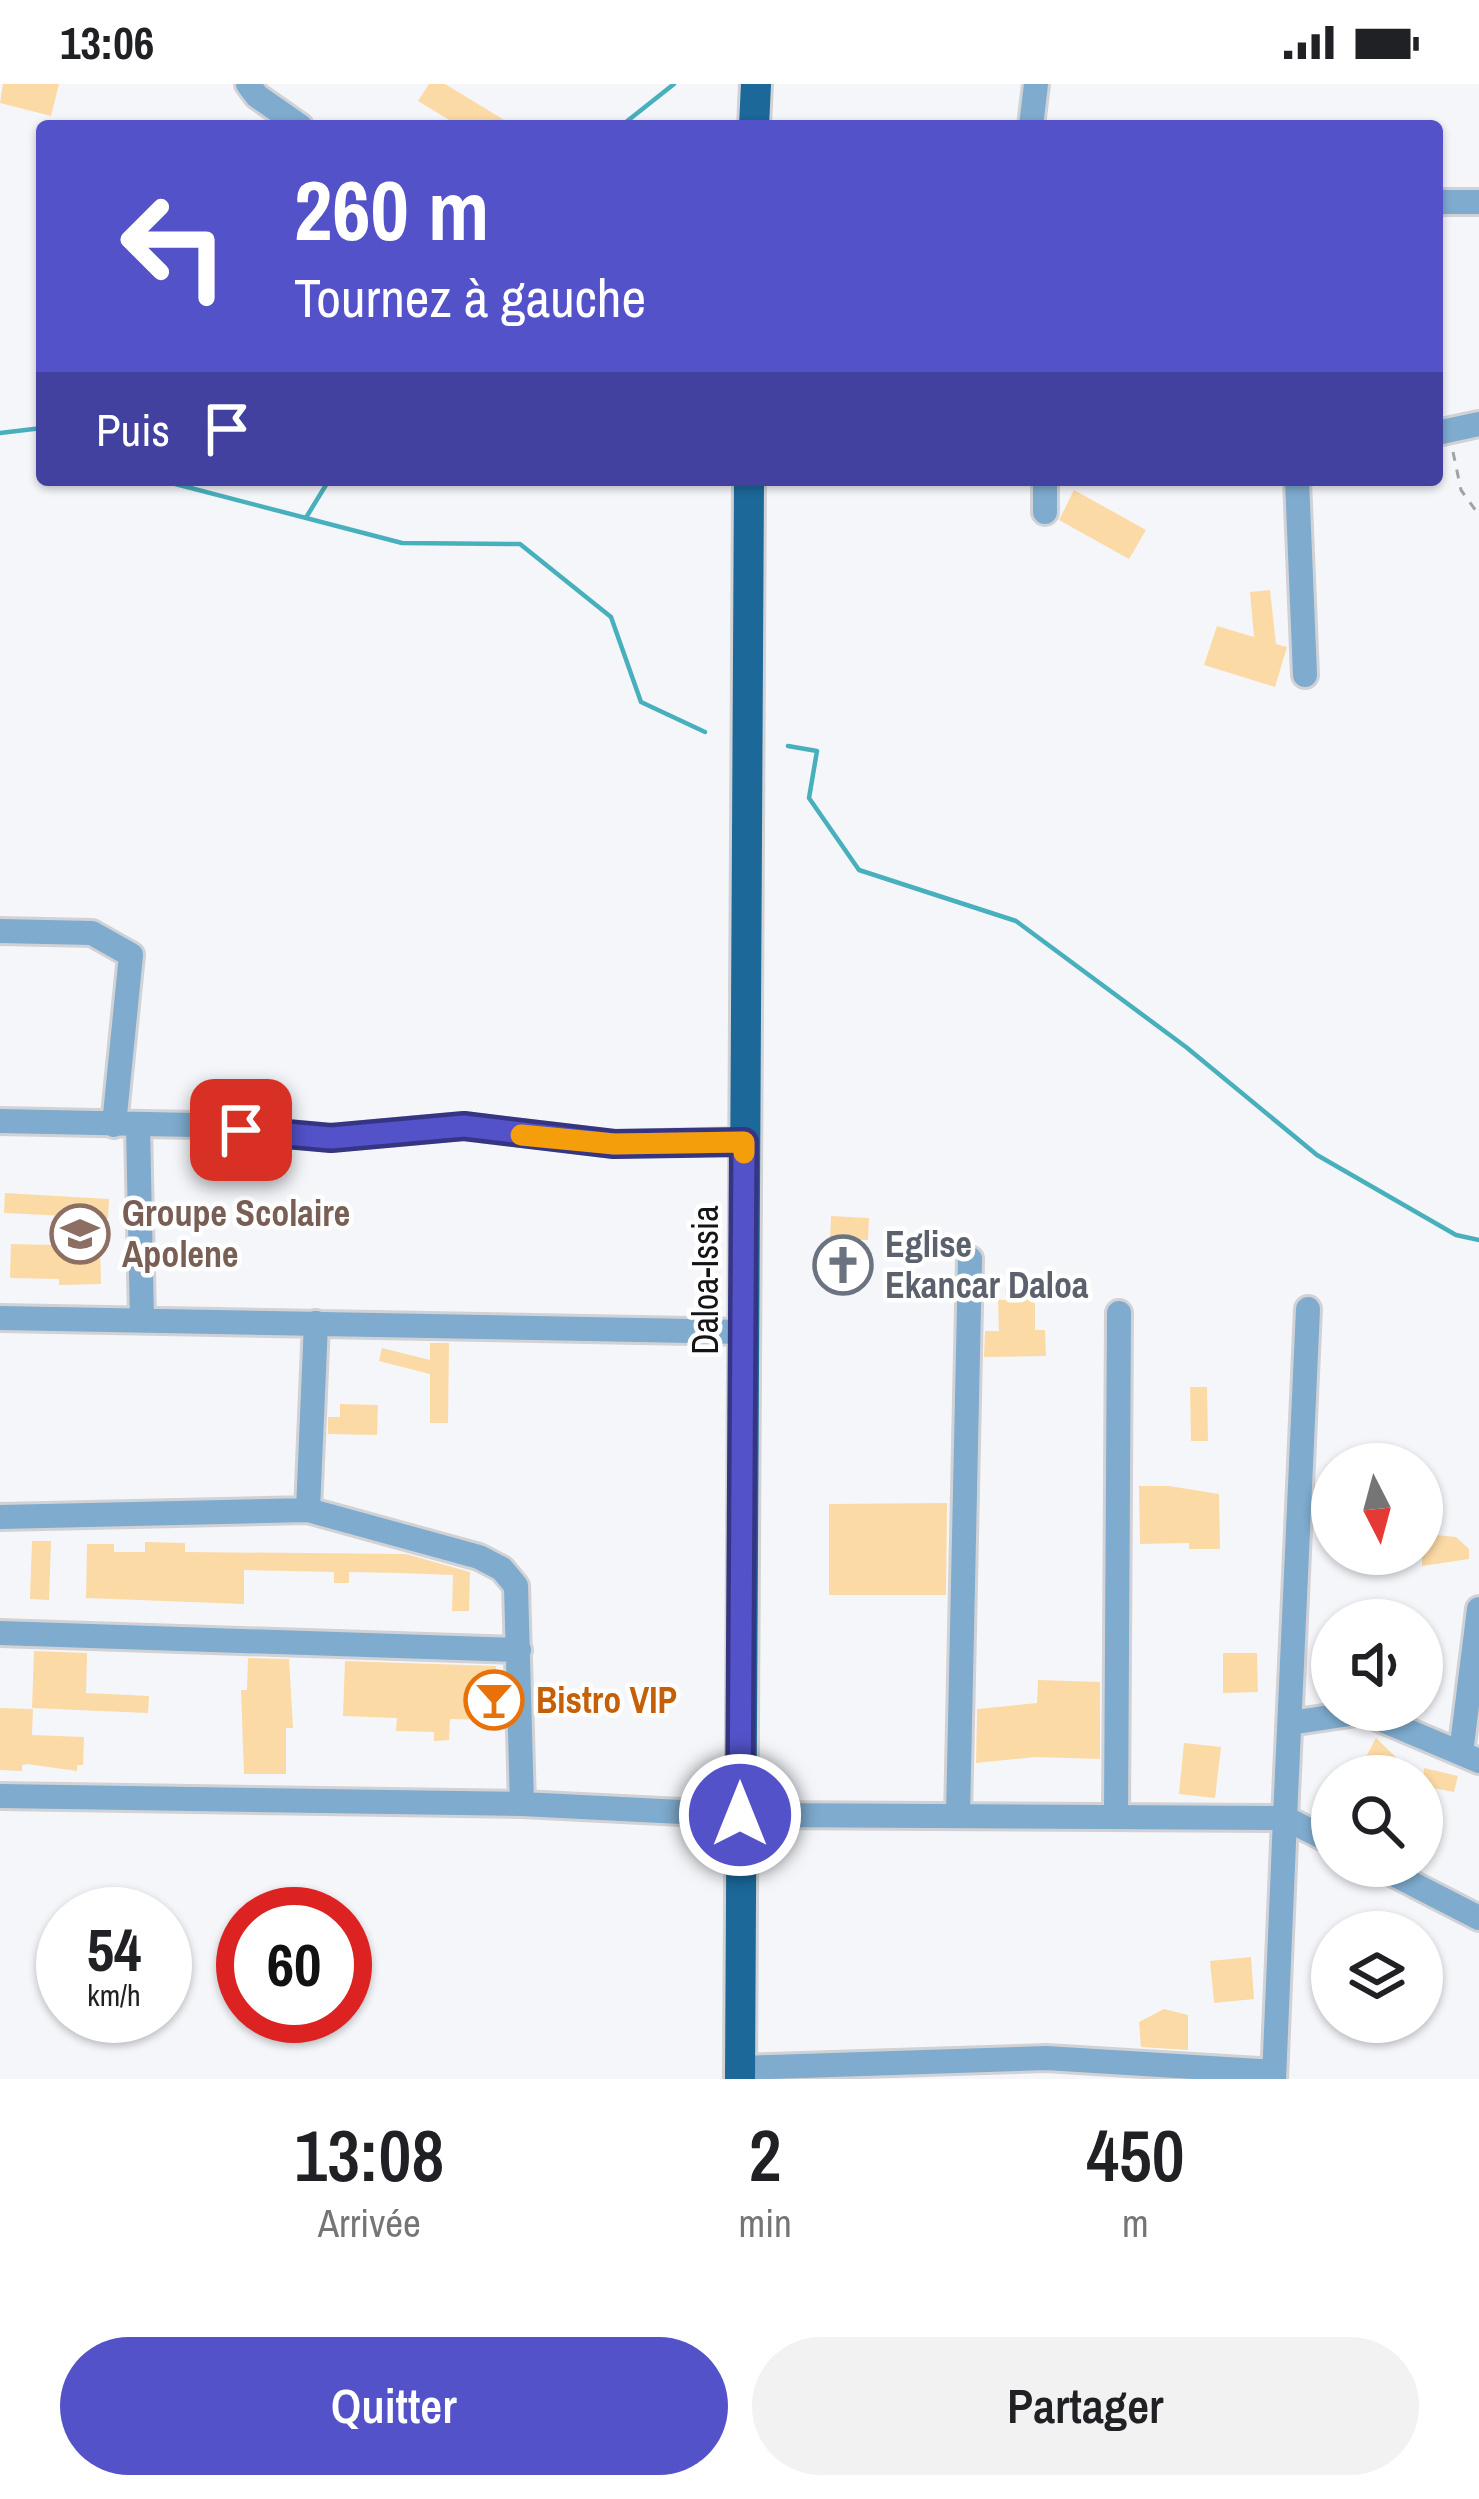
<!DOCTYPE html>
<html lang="fr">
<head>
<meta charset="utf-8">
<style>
	body { margin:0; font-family:"Archivo Narrow",sans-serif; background:#f2f2f2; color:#202124; height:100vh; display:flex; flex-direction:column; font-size:45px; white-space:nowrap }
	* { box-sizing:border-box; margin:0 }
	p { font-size:39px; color:#757577 }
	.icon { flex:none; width:66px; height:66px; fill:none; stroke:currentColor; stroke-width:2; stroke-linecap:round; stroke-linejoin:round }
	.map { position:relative; height:1995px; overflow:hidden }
	.details { display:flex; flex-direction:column; background:#fff; flex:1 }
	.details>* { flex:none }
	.guide { position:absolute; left:36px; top:36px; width:1407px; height:366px; border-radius:12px; box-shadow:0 3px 9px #0004; background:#5352c9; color:#fff; overflow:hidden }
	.needle { width:78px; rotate:174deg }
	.buttons { position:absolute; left:1311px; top:1359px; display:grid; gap:24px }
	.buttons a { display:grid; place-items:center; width:132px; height:132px; border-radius:50%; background:#fff; box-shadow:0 3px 9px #0004; font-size:60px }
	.speed { position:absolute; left:36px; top:1803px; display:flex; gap:24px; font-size:60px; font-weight:700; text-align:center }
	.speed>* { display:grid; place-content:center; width:156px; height:156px; border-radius:50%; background:#fff; box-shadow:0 3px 9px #0004; line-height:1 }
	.speed small { font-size:30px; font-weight:400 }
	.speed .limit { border:18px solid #d22; background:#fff; color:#111 }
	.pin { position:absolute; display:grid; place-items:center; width:102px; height:102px; color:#fff; margin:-51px; border-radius:24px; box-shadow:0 6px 18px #0006 }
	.me { position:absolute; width:132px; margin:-66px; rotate:0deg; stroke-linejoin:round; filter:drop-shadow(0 0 9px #0008) }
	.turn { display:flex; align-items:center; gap:42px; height:252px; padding:0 60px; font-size:54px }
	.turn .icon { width:156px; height:156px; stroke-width:2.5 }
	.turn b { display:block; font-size:84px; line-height:102px }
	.then { display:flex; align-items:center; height:114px; padding:0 60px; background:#0003; gap:24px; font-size:45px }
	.eta { display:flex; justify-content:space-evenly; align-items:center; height:204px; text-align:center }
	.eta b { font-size:72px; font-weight:600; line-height:84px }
	.primary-button { display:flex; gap:24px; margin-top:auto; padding:24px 60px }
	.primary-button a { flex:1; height:138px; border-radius:72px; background:#5352c9; color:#fff; font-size:48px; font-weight:600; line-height:138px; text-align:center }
	.primary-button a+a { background:#f2f2f2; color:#202124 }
	.status { display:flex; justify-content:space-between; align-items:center; height:84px; padding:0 60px; background:#fff; direction:ltr }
	.status svg { height:33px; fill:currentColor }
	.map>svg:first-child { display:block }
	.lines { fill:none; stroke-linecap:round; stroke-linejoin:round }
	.stream { stroke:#48b0bc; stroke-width:4.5 }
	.building { fill:#fbdaa6 }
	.minor-casing { stroke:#d1d2d6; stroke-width:30 }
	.major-casing { stroke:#d1d2d6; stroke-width:36 }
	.path { stroke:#a1a2a5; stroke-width:3; stroke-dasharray:9 9; stroke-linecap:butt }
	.minor { stroke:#7eabce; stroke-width:24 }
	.major { stroke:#1b6899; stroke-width:30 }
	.route-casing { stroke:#363583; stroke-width:30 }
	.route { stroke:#5352c9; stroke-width:21 }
	.slow { stroke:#f59e0b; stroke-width:21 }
	.labels { text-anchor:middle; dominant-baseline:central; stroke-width:9; stroke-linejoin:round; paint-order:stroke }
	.education-label { font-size:36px; font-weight:bold; fill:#785e54; stroke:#fff; text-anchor:start }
	.worship-label { font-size:36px; font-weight:bold; fill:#5b616d; stroke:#fff; text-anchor:start }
	.street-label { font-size:36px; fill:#141416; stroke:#fff }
	.food-label { font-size:36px; font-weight:bold; fill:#c56008; stroke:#fff; text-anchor:start }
</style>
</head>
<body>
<div class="status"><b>13:06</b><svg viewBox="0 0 49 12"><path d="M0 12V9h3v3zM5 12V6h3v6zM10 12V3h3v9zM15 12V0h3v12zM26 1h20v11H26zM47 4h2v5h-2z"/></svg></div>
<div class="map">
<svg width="1479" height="1995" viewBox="0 0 1479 1995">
	<rect width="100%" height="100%" fill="#f5f6fa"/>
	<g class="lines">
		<path class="stream" d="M621,42l53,-42
			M0,349l42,-5
			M160,396l242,63 118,1 91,73 30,85 64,30
			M307,432l22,-36
			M788,662l29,5 -8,47 50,72 157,51 170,126 131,108 139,80 23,5"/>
	</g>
	<path class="building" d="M3,0h56l-8,32 -51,-13z
		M429,0h16l69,42h-55l-41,-25z
		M1074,406l72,40 -17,29 -70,-39z
		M1270,506l6,54 11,3 -12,40 -71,-22 13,-39 37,11 -4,-45z
		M5,1109l104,6 -1,19 -104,-5z
		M831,1132l38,2 -1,22h-12l-3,54 -25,-1z
		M11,1160l89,2 1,38 -42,1v-6l-49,-1z
		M1005,1204h30v42h10l1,26 -62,1 1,-26h14l-1,-31h8z
		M430,1259h19l-1,80h-18v-49l-51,-13 3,-13 48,12z
		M1190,1303h17l1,54h-17z
		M340,1320l38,1 -1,30 -49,-1v-17h12z
		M1139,1402h30l50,8 1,55h-31v-6l-49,1z
		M947,1419l-1,92h-117v-91z
		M1436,1451l20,2 13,12v10l-47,7v-22z
		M32,1457h19l-2,59 -19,-1z
		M145,1458l40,1v9l221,2 64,18 -1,39h-17l1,-36 -53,-2 -51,-1v11h-15v-11l-90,-2v34l-158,-6 1,-54h27v8h31z
		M34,1567l53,2 -1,40 63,3 -1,17 -116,-5z
		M1223,1569h34l1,39 -35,1z
		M248,1574l41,1 4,69h-7v46h-42l-3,-84h6z
		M345,1577l151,5v54l-46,-1 -1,21 -15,1v-9l-38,-1 1,-13 -54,-2z
		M1038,1596l62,2v77l-64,-2 -60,6 1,-54 60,-6z
		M0,1624l33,1 -1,26 52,2 -1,28h-6v6l-50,-7 -5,1v6l-22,-1z
		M1376,1654l29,28 -11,10h-38z
		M1184,1659l37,4 -6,51 -36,-4z
		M1424,1684l34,8 -4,16 -21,-4 -5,25 -6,-1z
		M1251,1873l3,42 -40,4 -4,-42z
		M1164,1925l24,6v35l-47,-3 -2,-25z"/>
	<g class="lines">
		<g class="minor-casing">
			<path id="minor" d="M248,0l9,12 43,30
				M1031,42l5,-42
				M1437,118h42
				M1437,349l42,-9
				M1297,396l8,195
				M1045,428v-32
				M0,847l92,2 39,22 -17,170
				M0,1037l195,4 136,13 132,-12 151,18 130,-3
				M138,1041l4,195
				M1308,1225l-23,509 47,24
				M0,1234l744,14
				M308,1426l8,-187
				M0,1433l308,-7 171,47 23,12 14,17 6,218
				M0,1549l519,17
				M1290,1639l73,-11 116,49
				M1461,1669l18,-144
				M0,1712l522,8 219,11 544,3 -11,261
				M958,1732l12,-557
				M1116,1732l3,-503
				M1378,1782l101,52
				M740,1984l306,-10 228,14"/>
		</g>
		<g class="major-casing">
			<path id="major" d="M754,42l2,-42
				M740,1995l9,-1599"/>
		</g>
		<path class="path" d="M1453,368l8,38 18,25"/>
		<use href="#minor" class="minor"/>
		<use href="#major" class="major"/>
	</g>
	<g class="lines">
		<g class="route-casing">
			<path id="route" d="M241,1046l90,8 133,-12 150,18 130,-2 -4,673"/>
		</g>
		<use href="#route" class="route"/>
		<path class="slow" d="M521,1051l93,9 130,-2v11"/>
	</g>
	<defs>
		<g id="school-ring" transform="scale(3)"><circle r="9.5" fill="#fff" stroke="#8d6e63" stroke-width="1.5"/><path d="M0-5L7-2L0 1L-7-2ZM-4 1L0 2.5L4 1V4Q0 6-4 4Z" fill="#8d6e63"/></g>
		<g id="church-ring" transform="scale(3)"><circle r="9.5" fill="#fff" stroke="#6b7280" stroke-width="1.5"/><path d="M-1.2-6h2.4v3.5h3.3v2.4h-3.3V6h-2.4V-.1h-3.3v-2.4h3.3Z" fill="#6b7280"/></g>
		<g id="bar-ring" transform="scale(3)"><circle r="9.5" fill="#fff" stroke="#e8710a" stroke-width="1.5"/><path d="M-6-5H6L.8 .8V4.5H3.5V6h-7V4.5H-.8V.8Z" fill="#e8710a"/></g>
	</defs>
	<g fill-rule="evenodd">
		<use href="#school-ring" x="80" y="1150"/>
		<use href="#church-ring" x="843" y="1181"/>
		<use href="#bar-ring" x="494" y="1616"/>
	</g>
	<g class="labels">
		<g class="education-label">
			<text x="122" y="1129">Groupe Scolaire<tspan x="122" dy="41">Apolene</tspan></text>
		</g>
		<g class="worship-label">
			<text x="885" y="1160">Eglise<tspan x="885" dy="41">Ekancar Daloa</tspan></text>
		</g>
		<g class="street-label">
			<text transform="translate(705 1196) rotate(-90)">Daloa-Issia</text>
		</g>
		<g class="food-label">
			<text x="536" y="1616">Bistro VIP</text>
		</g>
	</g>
</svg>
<div class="buttons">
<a><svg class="needle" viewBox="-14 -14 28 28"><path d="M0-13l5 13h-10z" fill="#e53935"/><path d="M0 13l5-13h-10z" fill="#757577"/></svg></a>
<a><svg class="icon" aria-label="sound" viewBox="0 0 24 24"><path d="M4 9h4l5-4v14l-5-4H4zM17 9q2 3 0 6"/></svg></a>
<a><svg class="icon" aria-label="search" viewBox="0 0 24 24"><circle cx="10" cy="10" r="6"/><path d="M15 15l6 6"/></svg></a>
<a><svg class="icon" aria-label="layers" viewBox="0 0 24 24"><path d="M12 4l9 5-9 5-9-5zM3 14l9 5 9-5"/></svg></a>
</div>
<div class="speed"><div>54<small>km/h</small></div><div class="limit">60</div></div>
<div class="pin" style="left:241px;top:1046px;background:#d93025"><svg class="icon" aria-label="arrive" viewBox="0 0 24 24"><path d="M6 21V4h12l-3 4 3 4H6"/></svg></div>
<svg class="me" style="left:740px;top:1731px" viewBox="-20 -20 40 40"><circle r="17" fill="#5352c9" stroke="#fff" stroke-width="3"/><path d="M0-11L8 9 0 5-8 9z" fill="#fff"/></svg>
<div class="guide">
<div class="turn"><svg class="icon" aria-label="left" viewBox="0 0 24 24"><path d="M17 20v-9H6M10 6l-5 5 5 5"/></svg><div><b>260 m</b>Tournez à gauche</div></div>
<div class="then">Puis<svg class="icon" aria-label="arrive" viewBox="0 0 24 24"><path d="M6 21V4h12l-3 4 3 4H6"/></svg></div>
</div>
</div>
<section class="details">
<div class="eta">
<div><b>13:08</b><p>Arrivée</p></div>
<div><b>2</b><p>min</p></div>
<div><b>450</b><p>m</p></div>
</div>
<div class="primary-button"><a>Quitter</a><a>Partager</a></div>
</section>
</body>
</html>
